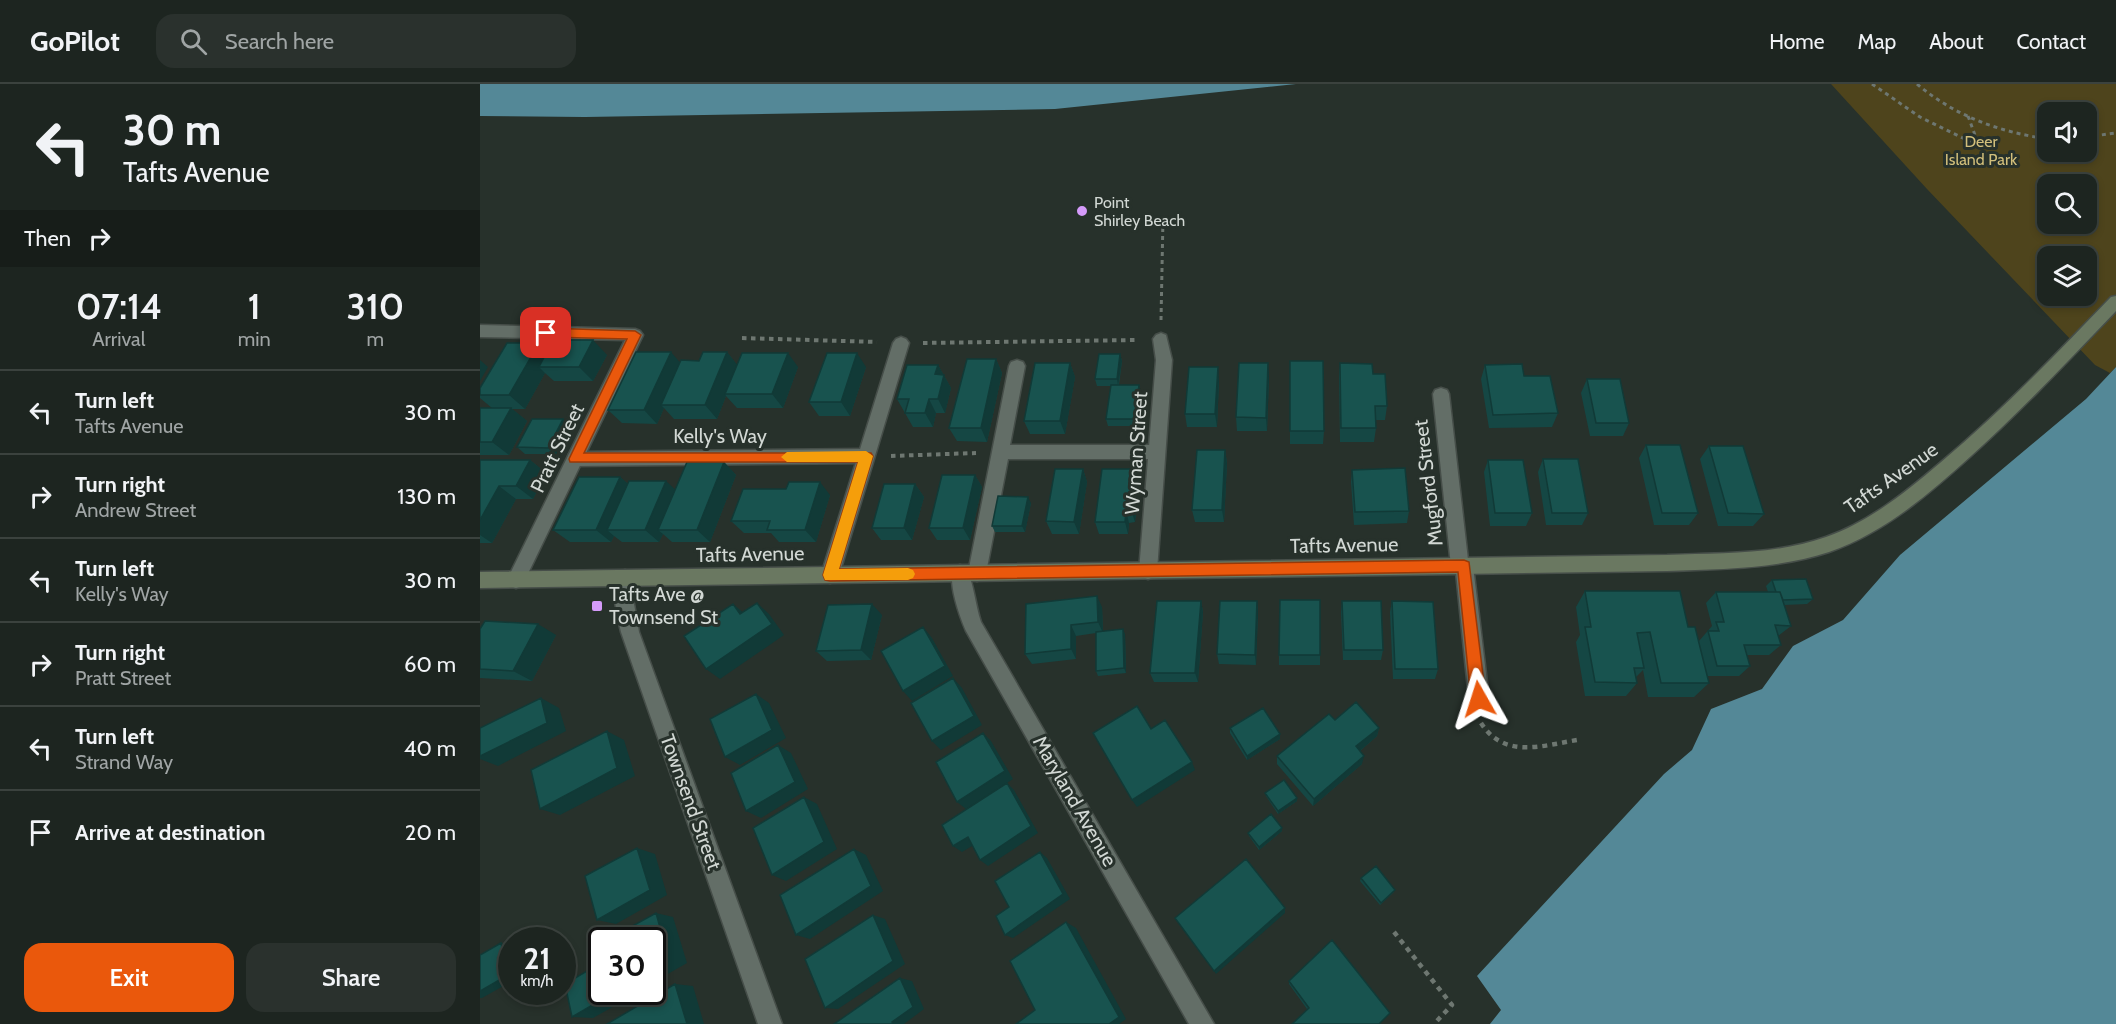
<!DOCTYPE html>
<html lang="en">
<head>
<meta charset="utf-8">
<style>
	body { margin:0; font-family:Cabin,sans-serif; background:#2a312d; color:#f1f3f6; height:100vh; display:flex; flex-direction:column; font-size:22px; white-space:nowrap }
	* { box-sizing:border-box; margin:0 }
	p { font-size:20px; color:#a0a5a5 }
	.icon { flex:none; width:33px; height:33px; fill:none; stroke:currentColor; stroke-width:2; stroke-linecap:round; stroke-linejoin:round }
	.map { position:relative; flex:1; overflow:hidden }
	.details { display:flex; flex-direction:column; background:#1d2520; width:480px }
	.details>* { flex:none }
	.top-card { background:#1d2520; color:#f1f3f6; overflow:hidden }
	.controls { position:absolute; left:1557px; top:18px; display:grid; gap:12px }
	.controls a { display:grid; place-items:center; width:60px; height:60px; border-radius:12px; background:#1d2520; box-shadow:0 3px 9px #0003,0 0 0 2px #3b423e; font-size:30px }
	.speed { position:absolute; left:18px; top:843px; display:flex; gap:12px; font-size:30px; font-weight:700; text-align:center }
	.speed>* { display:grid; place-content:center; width:78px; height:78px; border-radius:50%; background:#1d2520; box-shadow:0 3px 9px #0003,0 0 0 2px #3b423e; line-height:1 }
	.speed small { font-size:15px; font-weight:400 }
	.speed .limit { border:3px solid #111; border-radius:9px; background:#fff; color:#111 }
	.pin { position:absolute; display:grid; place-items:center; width:51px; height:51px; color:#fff; margin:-26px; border-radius:12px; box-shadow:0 3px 9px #0006 }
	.me { position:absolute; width:66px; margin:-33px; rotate:354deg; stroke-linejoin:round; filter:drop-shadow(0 0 4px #0008) }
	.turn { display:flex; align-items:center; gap:21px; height:126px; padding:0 24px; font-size:27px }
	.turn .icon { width:78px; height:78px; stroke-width:2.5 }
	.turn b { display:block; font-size:42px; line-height:51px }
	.then { display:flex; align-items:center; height:57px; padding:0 24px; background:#0003; gap:12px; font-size:22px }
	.eta { display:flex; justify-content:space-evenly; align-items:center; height:102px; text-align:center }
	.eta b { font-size:36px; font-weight:600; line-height:42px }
	.action { display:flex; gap:12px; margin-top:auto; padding:12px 24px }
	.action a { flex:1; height:69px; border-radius:18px; background:#ea580c; color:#fff; font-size:24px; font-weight:600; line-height:69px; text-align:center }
	.action a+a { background:#2a312d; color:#f1f3f6 }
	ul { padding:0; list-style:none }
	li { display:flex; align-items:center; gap:18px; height:84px; padding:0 24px; border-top:2px solid #3b423e }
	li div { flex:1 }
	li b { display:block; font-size:22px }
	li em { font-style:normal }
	header { display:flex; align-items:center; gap:36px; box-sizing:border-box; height:84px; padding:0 30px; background:#1d2520; border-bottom:2px solid #3b423e }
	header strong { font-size:28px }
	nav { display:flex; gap:33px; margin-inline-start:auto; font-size:21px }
	.search { width:420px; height:54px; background:#2a312d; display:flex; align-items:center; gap:15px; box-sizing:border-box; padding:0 21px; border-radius:18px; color:#a0a5a5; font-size:22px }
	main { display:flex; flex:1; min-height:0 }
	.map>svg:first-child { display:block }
	.green { fill:#4e441c; fill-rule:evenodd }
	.water { fill:#548897 }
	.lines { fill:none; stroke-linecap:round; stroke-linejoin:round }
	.service-casing { stroke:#464e49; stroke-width:3 }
	.minor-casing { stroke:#464e49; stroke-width:3 }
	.secondary-casing { stroke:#464e49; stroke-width:3 }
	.path-far2 { stroke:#6e7771; stroke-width:3; stroke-dasharray:4 4; stroke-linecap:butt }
	.path-far1 { stroke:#6e7771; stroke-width:4; stroke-dasharray:4.5 4.5; stroke-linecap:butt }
	.path { stroke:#6e7771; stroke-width:4.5; stroke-dasharray:5 5; stroke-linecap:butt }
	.service { fill:#636e67; fill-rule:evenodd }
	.minor { fill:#636e67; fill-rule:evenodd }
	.secondary { fill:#6a7861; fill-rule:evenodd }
	.wall { fill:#154744 }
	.shaded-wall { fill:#113a37 }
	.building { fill:#18534f; stroke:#113a37; stroke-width:1.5 }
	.route { fill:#ea580c; stroke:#983908; stroke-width:1.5 }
	.slow { fill:#f59e0b }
	.poi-dot { fill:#d59bfa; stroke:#27312b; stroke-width:2 }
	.labels { text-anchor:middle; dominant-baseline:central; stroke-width:6; stroke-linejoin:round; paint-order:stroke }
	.far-park-label { font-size:16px; fill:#d2bf7b; stroke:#27312b }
	.far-poi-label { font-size:16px; fill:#d2d8d4; stroke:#27312b; text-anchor:start }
	.street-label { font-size:20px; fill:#d2d8d4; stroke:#27312b }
	.poi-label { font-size:20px; fill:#d2d8d4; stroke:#27312b; text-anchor:start }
</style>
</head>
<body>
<header>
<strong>GoPilot</strong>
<div class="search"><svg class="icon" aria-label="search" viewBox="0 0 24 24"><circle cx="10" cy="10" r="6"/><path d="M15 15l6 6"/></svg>Search here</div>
<nav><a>Home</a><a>Map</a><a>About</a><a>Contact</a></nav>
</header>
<main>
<section class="details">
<div class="top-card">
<div class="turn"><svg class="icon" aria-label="left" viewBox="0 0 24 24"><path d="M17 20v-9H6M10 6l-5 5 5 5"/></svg><div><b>30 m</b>Tafts Avenue</div></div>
<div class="then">Then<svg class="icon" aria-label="right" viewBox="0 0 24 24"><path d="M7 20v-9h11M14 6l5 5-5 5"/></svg></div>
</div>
<div class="eta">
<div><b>07:14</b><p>Arrival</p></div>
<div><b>1</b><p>min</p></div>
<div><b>310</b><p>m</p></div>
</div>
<ul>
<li><svg class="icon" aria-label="left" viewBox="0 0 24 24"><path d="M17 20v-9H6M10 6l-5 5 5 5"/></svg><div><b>Turn left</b><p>Tafts Avenue</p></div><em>30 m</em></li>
<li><svg class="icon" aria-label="right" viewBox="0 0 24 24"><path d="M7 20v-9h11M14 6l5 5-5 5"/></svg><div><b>Turn right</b><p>Andrew Street</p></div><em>130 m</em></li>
<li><svg class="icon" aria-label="left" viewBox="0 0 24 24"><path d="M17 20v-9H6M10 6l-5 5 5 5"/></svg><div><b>Turn left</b><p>Kelly's Way</p></div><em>30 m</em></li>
<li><svg class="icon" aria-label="right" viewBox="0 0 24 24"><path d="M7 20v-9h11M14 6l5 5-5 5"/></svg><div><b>Turn right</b><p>Pratt Street</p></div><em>60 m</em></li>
<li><svg class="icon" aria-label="left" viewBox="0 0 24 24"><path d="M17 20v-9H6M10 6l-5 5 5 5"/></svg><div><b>Turn left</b><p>Strand Way</p></div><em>40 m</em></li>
<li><svg class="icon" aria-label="arrive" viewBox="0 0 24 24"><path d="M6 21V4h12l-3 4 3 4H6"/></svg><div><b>Arrive at destination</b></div><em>20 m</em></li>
</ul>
<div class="action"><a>Exit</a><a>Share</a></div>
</section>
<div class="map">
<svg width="1636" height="940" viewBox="0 0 1636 940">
	<rect width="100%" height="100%" fill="#27312b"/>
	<path class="green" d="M1351,0h285v283l-6,6 -15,-8 -168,-176zM1568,28h38v40h-38zM1568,100h38v40h-38zM1568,172h38v40h-38z"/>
	<path class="water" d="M0,0h816l-241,25 -470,8 -105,-1z
		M1636,283v657h-626l11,-14 -24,-34 187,-202 28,-24 19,-41 51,-20 31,-43 50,-26 57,-65 186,-156z"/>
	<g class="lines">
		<g class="service-casing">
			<path id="service" d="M537,276l6,2 2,4 -15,79h146l6,2 2,5 -2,5 -6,2h-148l-22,114 -3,6 -6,2 -6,-2 -3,-6 41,-207 2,-4z
				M386,365l6,2 2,5 -2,5 -6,2 -291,3 -6,-2 -2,-5 2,-5 6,-2z"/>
		</g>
		<g class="minor-casing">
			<path id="minor" d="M0,241l155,4 5,2 3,4 -121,251 -6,2 -6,-2 -3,-6 118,-240 -145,-3z
				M681,249l5,2 6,25 -15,211 -3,6 -6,2 -6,-2 -3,-6 17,-211 -3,-21 3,-4z
				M421,253l5,2 3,4 -70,232 -3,6 -6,2 -6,-2 -3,-6 72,-232 3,-4z
				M961,304l6,2 2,4 19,166 5,6 16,133 -3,7 -7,2 -7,-2 -3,-7 -13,-127 -5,-6 -18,-172 2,-4z
				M480,481l6,2c8,17 9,37 15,55l233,402h-25l-223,-393c-6,-14 -19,-49 -12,-64z
				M145,486l6,2 3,6v26l5,28 143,392h-24l-137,-392c-4,-18 -11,-42 -2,-60z"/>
		</g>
		<g class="secondary-casing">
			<path id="secondary" d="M1636,212v15c-47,49 -94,99 -145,145 -42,38 -87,77 -142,96 -52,17 -107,17 -162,19l-1187,17v-16l1187,-17c53,-2 108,0 159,-18 43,-15 80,-45 114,-74 61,-51 116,-109 171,-166z"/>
		</g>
		<path class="path-far2" d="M1392,0l48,33 59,29
			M1437,0c38,32 82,48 131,55
			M1488,32l11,30
			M1606,53l30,-4
			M681,236l2,-103"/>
		<path class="path-far1" d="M262,254l135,4
			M443,259l215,-3
			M411,372l85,-3"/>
		<path class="path" d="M1001,639c23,36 60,23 96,17
			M914,848l58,73 -18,19"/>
		<use href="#service" class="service"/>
		<use href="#minor" class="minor"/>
		<use href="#secondary" class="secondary"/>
	</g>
	<path class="wall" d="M67,267l60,4 -14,26h-39l-9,-8 -20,36h-13l15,12 -18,34h-29v-47h12l-12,-10v-10z
		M247,268l10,13 61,2 -15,41h-46l-11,-12 -9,23h-43l-10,-11 -7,16 -35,-1 -14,-13 72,-47 19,-2z
		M640,270l2,7 -3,24 22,7 -4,34h-29l-2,-7 5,-33h-14l-2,-7z
		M516,275l6,14 -15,69 -30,-1 -8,-13z
		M810,277l34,70 -1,13h-33z
		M590,279l5,14 -10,57h-35l-6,-13z
		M860,279l33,11 14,32 -2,14h-10l1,8 -2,14h-34l-1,-65z
		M458,281l13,23 -6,25h-9l-3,14h-20l-16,-28z
		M1005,281l39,11 34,37 -6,14 -63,1 -8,-49z
		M386,283l-16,49h-31l-10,-14z
		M789,293l-2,54h-30l-1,-14z
		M1107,295l42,44 -6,13h-33l-9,-43z
		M739,297l-2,46h-30l-2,-13z
		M91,342l-15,28h-31l-8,-7z
		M1166,361l52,68 -9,12h-35l-15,-67z
		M1229,362l55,68 -11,12h-35l-18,-67z
		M745,366l2,13 -3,59h-29l-3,-12z
		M1063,375l45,54 -6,12h-36l-8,-53z
		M0,376h50l16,13 -13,26h-17l-24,44h-12z
		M1008,376l44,53 -6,13h-36l-6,-54z
		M244,378l12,13 -26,67h-38l-9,-8 -4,8h-37l-8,-6 -3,6h-41l-17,-12 67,-53 8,7 47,6z
		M603,385l4,13 -8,52h-27l-6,-13z
		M651,385l7,27 -3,26 -6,1 -1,11h-29l-4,-12z
		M872,386l57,41 -2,12 -53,2 -3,-43z
		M495,391l7,12 -12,53h-33l-8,-12z
		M435,400l9,13 -12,43h-31l-9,-12z
		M350,411l-14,47h-37l-8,-9h-27l-13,-12z
		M551,419l-6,29h-30l-3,-6z
		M1292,496l41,19 -6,5 -23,1 7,21 -13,10 3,9 -12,10h-22l3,11 -11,10h-32l2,7 -15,14h-46l-5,-27 -7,7 1,6 -11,13h-41l-9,-54 4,-7 -4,-28 9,-16 103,36 11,14 13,-15 -6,-23 10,-11h52l-2,-6z
		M721,517l2,11 -5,70h-44l-4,-9z
		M777,517l1,11 -2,53 -37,-1 -2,-10z
		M862,517l41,49 -2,10h-38l-2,-48z
		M912,517l46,68 -3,10h-42l-3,-67z
		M546,520l76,3 1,24 22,3 1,39 -28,3 -2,-5v-38l-20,3v23l-44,5 -7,-10z
		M402,531l-11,45 -44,1 -11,-10z
		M0,545l76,6 -24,46 -52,-3z
		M799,571h41v10h-41z
		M855,636l44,8 -2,8 -17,15 2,13 -49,42 -36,-42v-8z
		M750,644l50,6v5l-33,21 -17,-27z
		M785,709l32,8 -19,13 -12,-18z
		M802,747l-23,19 -10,-14 -1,-3z
		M881,794l33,14 -14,13 -20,-24z
		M809,897l101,32 -83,-4 -18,-25z"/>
	<path class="shaded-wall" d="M113,256l14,15 -14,26 -14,-14z
		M59,259l15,14 -15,10 6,6 -20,36 -16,-14z
		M191,268l12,14 -22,39 3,3 -7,16 -13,-14z
		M247,268l11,14 -13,28 1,2 -9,23 -12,-14z
		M308,269l10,14 -15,41 -11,-14z
		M377,269l9,14 -16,49 -9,-14z
		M640,270l2,7 -4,25 -1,-7z
		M516,275l6,14 -15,69 -6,-14z
		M0,276l8,7 -8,14z
		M590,279l5,14 -10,57 -5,-13z
		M788,279l1,14 -2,54 -1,-13z
		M458,281l13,23 -6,25 -7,-14 -3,-25z
		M738,283l1,14 -2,46 -2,-13z
		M659,301l2,7 -4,34 -2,-7z
		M449,315l7,14 -3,14 -8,-14z
		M31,324l16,13 -18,34 -17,-13z
		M83,335l8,7 -15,28 -8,-6z
		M745,366l2,13 -3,59 -2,-12z
		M50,376l16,13 -13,26 -17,-13z
		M244,378l12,13 -26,67 -13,-12z
		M603,385l4,13 -8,52 -5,-12z
		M651,385l3,13 -2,14 -3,-13z
		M495,391l7,12 -12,53 -7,-12z
		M140,393l15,13 -28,40 7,6 -3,6 -15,-12z
		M186,397l14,13 -22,36 5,4 -4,8 -14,-12z
		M340,398l10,13 -14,47 -11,-12z
		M654,399l4,13 -3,26 -4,-12z
		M435,400l9,13 -12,43 -8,-12z
		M19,402l17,13 -24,44 -12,-8v-15z
		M548,413l3,6 -6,29 -3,-6z
		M646,426l3,13 -1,11 -3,-12z
		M617,512l5,11 1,26 -5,-11z
		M721,517l2,11 -5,70 -3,-9z
		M777,517l1,11 -2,53 -1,-10z
		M277,519l12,11 15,21 -64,44 -14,-10z
		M253,520l13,11 -6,-1z
		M392,520l10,11 -11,45 -10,-10z
		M58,540l18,11 -24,46 -19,-10z
		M591,541l5,11v23l-5,-10z
		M443,543l9,11 21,38 -41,25 -9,-10z
		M643,545l2,5 1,39 -2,-5z
		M473,594l9,10 20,37 -41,25 -9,-9z
		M276,610l13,9 17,35 -46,27 -15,-8z
		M61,614l18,10 7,23 -68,35 -18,-7v-3z
		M899,644l-2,8 -22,19 1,-9z
		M127,647l17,9 11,36 -75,39 -20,-6z
		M503,649l8,8 22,38 -47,30 -9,-7z
		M800,650v5l-33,21v-4z
		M298,661l13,8 17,36 -47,29 -15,-7z
		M884,672l-2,8 -49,42 1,-7z
		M712,678l3,8 -58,37 -5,-7z
		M527,699l7,7 24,43 -50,33 -8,-6z
		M324,713l13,7 20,45 -51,32 -14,-6z
		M817,714v3l-19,13v-3z
		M802,744v3l-23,19v-3z
		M488,753l9,6 -15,9 -9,-6z
		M157,764l18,6 12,41 -51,29 -19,-4z
		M374,765l12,6 17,36 -73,48 -14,-4z
		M560,768l7,6 23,41 -57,39 -8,-3z
		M805,824v5l-69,61 -2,-3z
		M176,829l17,4 14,46 -35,20z
		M393,831l12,4 20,45 -67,45 -13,-1z
		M586,838l10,6 50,91 -7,5h-10z
		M21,859l11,2v36l-30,17h-2v-7z
		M420,894l12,3 12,28 -20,15h-11l-1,-2z
		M195,900l18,2 11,38h-17z
		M135,908h24l-46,26 -21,-1z"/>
	<path class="building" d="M73,256h40l-14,27h-40z
		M27,259h32l-30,52h-29v-7z
		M156,268h35l-27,58h-36z
		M223,268h24l-22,53h-44l20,-45 18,1z
		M262,269h46l-16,41h-47z
		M347,269h30l-16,49h-32z
		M619,270h21l-3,25h-22z
		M487,275h29l-15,69h-32z
		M810,277h33l1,70h-34z
		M555,279h35l-10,58h-36z
		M759,279h29l-2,55 -30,-1z
		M860,279l32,1 1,10h12l2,32h-12l1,22h-35z
		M1042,280l2,12h26l8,37 -65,2 -8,-50z
		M427,281h31l-3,9 9,1 -6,24h-9l-4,14h-20l4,-14h-12z
		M709,283h29l-3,47h-30z
		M1107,295h33l9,44h-33z
		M631,301h28l-4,34h-29z
		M0,324h31l-19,34h-12z
		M52,335h31l-15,29 -31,-1z
		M1166,361h34l18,68h-36z
		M1229,362h34l21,68 -36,-1z
		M717,366h28l-3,60h-30z
		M1063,375h35l10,54h-36z
		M0,376h50l-14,26h-17l-19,34z
		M1008,376h35l9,53h-37z
		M207,378h37l-27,68h-39z
		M925,384l4,43 -54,1 -3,-42z
		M575,385h28l-9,53 -28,-1z
		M622,385h29l-2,14h5l-3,27h-5l-1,12h-30z
		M462,391h33l-12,53h-34z
		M99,393h41l-24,53h-43z
		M149,397h37l-21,49h-38z
		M309,398h31l-15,48h-38l3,-9h-39l12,-32h43z
		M404,400h31l-11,44h-32z
		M518,412l30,1 -6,29h-30z
		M1326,495l7,20 -30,1 -3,-8h-4l-4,-12z
		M1105,507h95l8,36h7l14,56h-48l-11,-51 -13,1 7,35h-10l3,15 -42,-1 -10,-55h6z
		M1236,508h64l11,34 -16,-1 6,20h-37l6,21h-33l-9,-35h11l-3,-9h8z
		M617,512l1,26 -27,3v24l-46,5 1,-50z
		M800,516h40v55h-41z
		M677,517h44l-6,72h-45z
		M740,517h37l-2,54 -38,-1z
		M862,517h39l2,49h-39z
		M912,517l41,1 5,67h-43z
		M277,519l15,21 -66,45 -22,-33 49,-32 7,10z
		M392,520l-11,46 -45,1 12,-46z
		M5,537l53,3 -25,47 -33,-2v-40z
		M443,543l22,39 -42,25 -22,-40z
		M643,545l1,39 -28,3v-39z
		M473,594l21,38 -42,25 -21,-38z
		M276,610l16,36 -47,27 -15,-38z
		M61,614l6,25 -67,33v-28z
		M876,618l23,26 -23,18 8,10 -50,43 -37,-43 52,-42 6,6z
		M657,622l14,23 14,-9 27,42 -60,38 -39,-67z
		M783,624l17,26 -33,22 -17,-28z
		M127,647l10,37 -77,41 -9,-39z
		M503,649l22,38 -48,31 -21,-40z
		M298,661l17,37 -49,29 -15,-38z
		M804,696l13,18 -19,13 -13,-18z
		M527,699l24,43 -51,34 -12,-23 -15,9 -11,-21z
		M324,713l20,45 -52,33 -19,-47z
		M791,730l11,14 -23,19 -11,-14z
		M157,764l13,42 -53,30 -12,-44z
		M374,765l17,37 -75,49 -16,-40z
		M560,768l23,42 -58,41 -9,-19 13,-9 -14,-26z
		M766,775l39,49 -71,63 -39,-53z
		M896,782l19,24 -14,13 -20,-25z
		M176,829l13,47 -17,10v-30h-45z
		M393,831l20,46 -68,47 -20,-49z
		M586,838l53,95 -10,7h-93l19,-14 -25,-49z
		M852,856l58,73 -11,11h-87l17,-16 -20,-27z
		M21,859l7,32 -28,16v-36z
		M122,860v16l-4,-14z
		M122,878v30h13l-43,25 -7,-33z
		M420,894l13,29 -21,15 1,2h-59z
		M195,900l12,40h-80z"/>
	<path class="route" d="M66,244l89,3 6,4 -57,118h287l2,3 -34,113 625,-9 5,2 17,137 -2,5 -5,2 -5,-2 -3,-5 -13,-127 -628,9 -5,-1 -2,-5 35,-113h-288l-1,-3 58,-120 -81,-2 -5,-4z"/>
	<path class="slow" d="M386,367l7,5 -34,113 69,-1 5,2 2,4 -2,4 -5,2h-83l-2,-5 35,-113h-71l-6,-5 6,-5z"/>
	<g class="poi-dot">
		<circle cx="602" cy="127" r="6"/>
		<rect x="111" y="516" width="12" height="12" rx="3"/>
	</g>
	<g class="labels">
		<g class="far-park-label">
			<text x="1501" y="57">Deer<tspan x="1501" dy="18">Island Park</tspan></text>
		</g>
		<g class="far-poi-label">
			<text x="614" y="118">Point<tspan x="614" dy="18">Shirley Beach</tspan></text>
		</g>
		<g class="street-label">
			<text x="240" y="352">Kelly's Way</text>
			<text transform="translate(77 364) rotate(-64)">Pratt Street</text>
			<text transform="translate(656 369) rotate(-86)">Wyman Street</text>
			<text transform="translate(1411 394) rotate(-35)">Tafts Avenue</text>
			<text transform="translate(948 399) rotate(-97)">Mugford Street</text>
			<text transform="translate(864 461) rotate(-1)">Tafts Avenue</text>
			<text transform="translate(270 470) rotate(-1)">Tafts Avenue</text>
			<text transform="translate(595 717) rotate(60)">Maryland Avenue</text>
			<text transform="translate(211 718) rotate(70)">Townsend Street</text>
		</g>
		<g class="poi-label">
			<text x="129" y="510">Tafts Ave @<tspan x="129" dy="23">Townsend St</tspan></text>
		</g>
	</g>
</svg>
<div class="controls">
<a><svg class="icon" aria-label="sound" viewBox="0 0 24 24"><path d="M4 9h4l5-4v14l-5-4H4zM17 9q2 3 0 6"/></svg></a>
<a><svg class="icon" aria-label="search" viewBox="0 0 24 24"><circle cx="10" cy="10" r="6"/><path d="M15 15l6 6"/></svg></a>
<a><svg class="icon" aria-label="layers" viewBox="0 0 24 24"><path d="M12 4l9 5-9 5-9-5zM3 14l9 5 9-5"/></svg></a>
</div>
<div class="speed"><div>21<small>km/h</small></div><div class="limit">30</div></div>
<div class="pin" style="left:66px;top:249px;background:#d93025"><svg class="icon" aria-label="arrive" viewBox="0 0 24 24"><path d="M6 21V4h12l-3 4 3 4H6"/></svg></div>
<svg class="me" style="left:999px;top:615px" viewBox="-20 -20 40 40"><path d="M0-17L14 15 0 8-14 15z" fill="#ea580c" stroke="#fff" stroke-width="4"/></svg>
</div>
</main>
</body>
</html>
